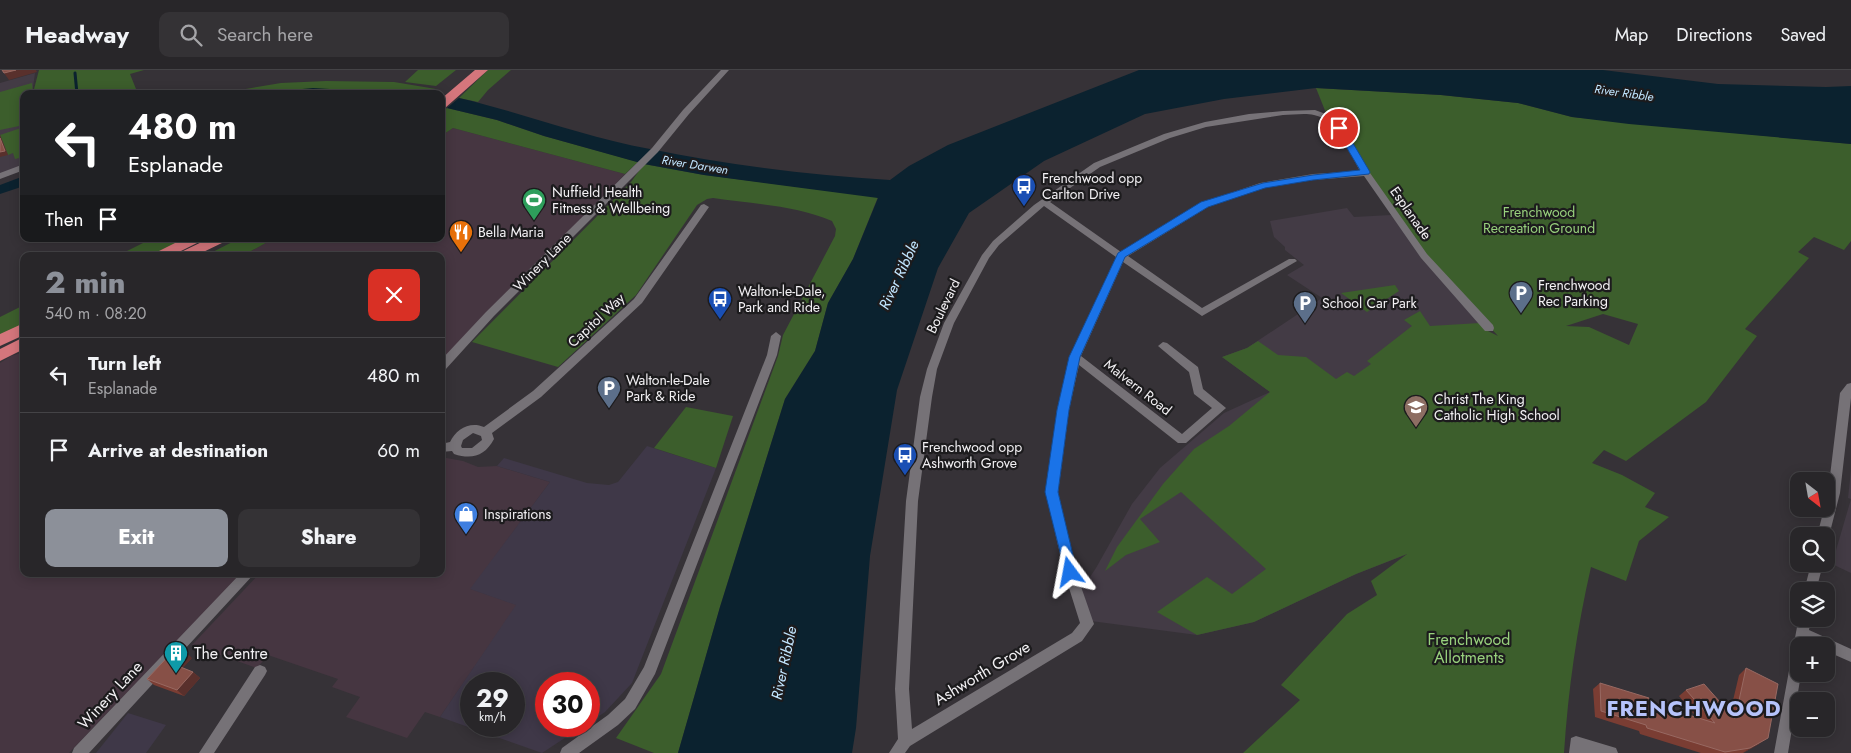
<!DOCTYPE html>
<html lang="en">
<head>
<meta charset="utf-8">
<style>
	body { margin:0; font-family:Jost,sans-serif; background:#343235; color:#f1f3f6; height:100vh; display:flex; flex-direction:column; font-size:19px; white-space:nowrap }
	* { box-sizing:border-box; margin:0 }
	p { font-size:16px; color:#a5a5a8 }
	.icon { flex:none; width:28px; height:28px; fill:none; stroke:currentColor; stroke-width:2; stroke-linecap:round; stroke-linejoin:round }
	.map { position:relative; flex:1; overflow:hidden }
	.sheet { position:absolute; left:20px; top:182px; width:425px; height:325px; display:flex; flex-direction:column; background:#282629; border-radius:10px; box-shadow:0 2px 12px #0003,0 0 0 1px #444346 }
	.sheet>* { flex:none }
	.guide { position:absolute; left:20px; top:20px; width:425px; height:152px; border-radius:10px; box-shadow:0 2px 12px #0003,0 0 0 1px #444346; background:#202124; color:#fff; overflow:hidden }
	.needle { width:32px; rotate:149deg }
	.buttons { position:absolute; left:1790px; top:402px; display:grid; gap:10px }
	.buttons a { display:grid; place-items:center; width:45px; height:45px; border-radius:10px; background:#282629; box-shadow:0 2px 12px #0003,0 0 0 1px #444346; font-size:25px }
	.speed { position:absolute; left:460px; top:602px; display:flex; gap:10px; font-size:25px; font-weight:700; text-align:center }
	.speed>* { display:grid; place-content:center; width:65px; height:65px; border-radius:50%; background:#282629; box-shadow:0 2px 12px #0003,0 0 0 1px #444346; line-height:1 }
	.speed small { font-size:12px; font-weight:400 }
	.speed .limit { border:8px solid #d22; background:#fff; color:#111 }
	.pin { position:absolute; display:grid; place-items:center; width:42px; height:42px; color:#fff; margin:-21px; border:2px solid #fff; border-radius:50%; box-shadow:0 1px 5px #0007 }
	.me { position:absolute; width:55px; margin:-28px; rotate:347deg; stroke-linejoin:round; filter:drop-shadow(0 0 4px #0008) }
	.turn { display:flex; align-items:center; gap:18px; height:105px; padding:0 25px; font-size:22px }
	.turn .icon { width:65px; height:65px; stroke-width:2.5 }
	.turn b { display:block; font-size:35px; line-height:42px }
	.then { display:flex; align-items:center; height:48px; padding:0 25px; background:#0003; gap:10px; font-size:19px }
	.round { display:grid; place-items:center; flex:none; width:52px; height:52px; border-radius:10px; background:#343235 }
	.overview { display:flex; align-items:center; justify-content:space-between; height:85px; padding:0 25px }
	h1 { font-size:30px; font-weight:800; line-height:38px; color:#8c9099 }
	.action { display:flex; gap:10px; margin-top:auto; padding:10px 25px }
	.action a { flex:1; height:58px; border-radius:10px; background:#8c9099; color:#fff; font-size:20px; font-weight:800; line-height:58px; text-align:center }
	.action a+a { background:#343235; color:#f1f3f6 }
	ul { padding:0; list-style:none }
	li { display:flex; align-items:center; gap:15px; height:75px; padding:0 25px; border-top:1px solid #444346 }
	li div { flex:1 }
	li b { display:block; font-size:19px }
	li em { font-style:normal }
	header { display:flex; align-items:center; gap:30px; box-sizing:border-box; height:70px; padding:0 25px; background:#282629; border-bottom:1px solid #444346 }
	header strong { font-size:24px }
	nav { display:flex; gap:28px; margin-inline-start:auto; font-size:18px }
	.search { width:350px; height:45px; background:#343235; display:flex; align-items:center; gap:12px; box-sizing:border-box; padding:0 18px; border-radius:10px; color:#a5a5a8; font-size:19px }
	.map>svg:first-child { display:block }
	.commercial { fill:#463641 }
	.industrial { fill:#3f3848; fill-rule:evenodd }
	.built { fill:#433b45 }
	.green { fill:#3c5e2c; fill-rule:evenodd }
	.water { fill:#0b222f }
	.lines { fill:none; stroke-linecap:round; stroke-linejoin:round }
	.stream { stroke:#0b222f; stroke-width:3 }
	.minor { fill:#767277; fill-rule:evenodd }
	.highway { fill:#d5767c; fill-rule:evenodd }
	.wall { fill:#7a3d33 }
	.shaded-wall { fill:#59302c }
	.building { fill:#875047; stroke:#986962 }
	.route { fill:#1a73e8; stroke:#114b97 }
	.labels { text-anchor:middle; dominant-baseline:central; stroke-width:4.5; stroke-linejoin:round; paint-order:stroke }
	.far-water-label { font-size:12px; font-style:italic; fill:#c2e6ff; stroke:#1c1b1d }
	.poi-label { font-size:14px; fill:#f3f1f4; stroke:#1c1b1d; text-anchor:start }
	.park-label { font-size:14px; fill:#98d17d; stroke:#1c1b1d }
	.street-label { font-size:14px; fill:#f3f1f4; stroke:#1c1b1d }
	.water-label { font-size:15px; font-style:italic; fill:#c2e6ff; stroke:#1c1b1d }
	.near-park-label { font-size:16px; fill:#98d17d; stroke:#1c1b1d }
	.near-poi-label { font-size:16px; fill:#f3f1f4; stroke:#1c1b1d; text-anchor:start }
	.near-street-label { font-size:16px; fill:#f3f1f4; stroke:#1c1b1d }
	.near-district-label { font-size:22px; font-weight:bold; letter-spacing:1px; fill:#b6c3fb; stroke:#1c1b1d }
</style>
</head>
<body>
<header>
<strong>Headway</strong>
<div class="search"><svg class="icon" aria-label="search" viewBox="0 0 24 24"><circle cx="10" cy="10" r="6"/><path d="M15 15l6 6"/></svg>Search here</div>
<nav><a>Map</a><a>Directions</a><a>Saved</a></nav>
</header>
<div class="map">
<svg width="1851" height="683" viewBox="0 0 1851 683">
	<rect width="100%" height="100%" fill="#363237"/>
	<path class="commercial" d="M453,58l172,46 -184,191v-109h-199l31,-17h168v-103z
		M24,282v222h217l-172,179h-69v-390l11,-7z
		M441,387l22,4 15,6 19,-1 53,16 -79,107 46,16 -77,112 -15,-5 -18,26 -61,-21 14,-20 -28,-10 6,-8 -70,-24 -11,13 -65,-23 67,-71h182z"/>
	<path class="industrial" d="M647,376l69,22 -84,215 -27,29 -16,11v-39h-43v42h37l-41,27 -102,-36 76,-112 -46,-16 80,-107 -53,-16 7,-8 83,25 22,2 9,-3zM471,614h43v42h-43z
		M128,643l38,12 -20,28h-50z"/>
	<path class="built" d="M35,3l-3,21h-8v71l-24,10v-92z
		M1347,138l7,9 37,-2 95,116 25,12 -101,210 -54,21 -102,48 -57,13 -106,-14 -9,-32 14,-21 36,-64 28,-36 64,-55 46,-21 -48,-35 25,-9 75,-50 -35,-23 17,-10 -19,-15v-3l-11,-10 -4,-16z
		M1851,400v103l-19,-9 19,-65 -3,-1z"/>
	<path class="green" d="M39,0h105l-14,4 8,20h-114v31l-24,5v-38l32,-9 1,10z
		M418,0h38l-20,16 -31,-4z
		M488,0h23l-23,20 -10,12 -19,-4z
		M326,11l68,1 42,7 -5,5 -41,-3 -174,3 65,-11z
		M1316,18l125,7 77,8 54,14 279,27v97l-7,9 -30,-13 -16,15 11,6 -64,71 12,7 -51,66 -80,59 -22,-11 -12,13 30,12 33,18 -10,14 24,10 -30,24 -13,40 -35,-14c-14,61 -23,123 -27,186h-321l57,-53 -19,-15 66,-71 30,-19 -6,-14 36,-27 -51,20 -102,48 -57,13 -40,-23 50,-35 25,17 34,-25 -85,-77 -41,27 20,23 -34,13 -21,16 12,-24 46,-63 31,-35 35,-23 41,-34 -48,-35 25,-9 11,-7 20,14 28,2 30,22 11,-7 7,4 17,-12 -4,-3 45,-35 -8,-6 16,-9 10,15 50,-3 6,7 12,6 -78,-86 -81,-122 -11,-10zM1603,244l35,10 -9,21 -40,-18 -23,-1z
		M447,38l50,12 47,16 94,26 -13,12 -172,-46 -12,8v-23z
		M24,57v30l-9,2 -2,-6 -5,2 -8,-20z
		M644,94l60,11 174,22 -25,62 -25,44 -13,48 -30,48 -65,208 -42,146h-24l-38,-15 45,-64 117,-318 5,-21 52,-99 1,-7 -4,-8c-36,-16 -80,-17 -119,-23l-6,1 -10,6 -61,90 -78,72 -86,-25 159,-160z
		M151,169h36l-34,17h-36z
		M238,169h35l-31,17h-37z
		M1395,215l4,6 -32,21 -26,-19z
		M24,235v19l-24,12v-19z
		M686,337l47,9 -17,52 -62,-20z"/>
	<path class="water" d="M1139,0h464l115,14 108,3 25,-1v58l-222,-20 -57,-7 -54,-14 -77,-8 -125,-7 -92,11 -79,15 -101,47 -75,52 -31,55 -41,122 -27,166 -14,172 -4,25h-174l42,-146 65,-208 30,-48 13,-48 25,-44 25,-61 -174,-23 -60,-11 -100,-28 -47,-16 -50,-12 12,-10c64,15 126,39 191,51 78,16 160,26 240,31l19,-14 39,-21z
		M313,18l101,6h-166z
		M24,106v10l-24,8v-9z"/>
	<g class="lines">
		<path class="stream" d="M75,3l2,21"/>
		<path class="minor" d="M721,0h8l-40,44 -31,38 -164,164 -49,54 -4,1v-11l45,-48 166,-164 31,-38z
			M1315,40l16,6 11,10 28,47 57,81 66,71 1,3 -1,3h-8l-64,-73 -57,-82 -51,4 -48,7 -57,20 -80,49 74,52 87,-49h6l2,2 -95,55 -79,-54 -42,94 101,78 30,-26 -18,-14 -5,-22 -31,-26 5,-4 4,1 31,24 5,22 23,19 -40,35h-8l-99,-78 -10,45 -11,82 18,80 18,52 -12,17 -172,105 -5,7h-16l9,-14 -3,-50 11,-188 14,-104 7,-28 17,-46 38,-68 11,-14 41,-36 60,-42 70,-29 41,-12 44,-8 34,-3zM1283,45c9,0 22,-2 31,0 24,5 35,37 46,56l-47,3 -53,9 -58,20 -81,49 -71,-50 50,-35 70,-29 36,-11zM1044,136l72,51 -46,100 -13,53 -11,82 18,80 16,51 -8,10 -160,96 -3,-40 9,-188 14,-104 5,-28 17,-46 35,-65 10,-13z
			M24,94v6l-24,9v-6z
			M704,134l5,3 -67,96 -101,94 -49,36 2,6c-9,17 -22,21 -40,15l-2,-3 -11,1v-8l9,-2c6,-13 20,-21 34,-15l49,-36 101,-92 67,-94zM473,363l8,3 1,4 -10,8h-10l-1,-2 2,-6z
			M776,262l5,4 -4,19 -122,319 -20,35 -17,16 -39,28h-19l2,-5 46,-33 17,-16 19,-32 123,-312 4,-19z
			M1851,313v15l-11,95 -11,43 -3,4v-4h-9l7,-27h2l14,-116 7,-9z
			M1811,494h12l-7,27h-12z
			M240,504h14l-165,179h-17l2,-5z
			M1799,546v3h12l-2,11 42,19v13l-25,-11v-5h-10l-10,-4 -1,4h-6v28h2l-13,79h-14z
			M260,595l5,2 2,4 -2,4 -51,78h-15l56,-86z
			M1576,666l40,12 2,5h-49l2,-15z"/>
		<path class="highway" d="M475,0h13l-43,38 -4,1v-10z
			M183,169h18l-2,3 -28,14h-18l2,-3z
			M208,169h18l-2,3 -29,14h-18l2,-3z
			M24,253v12l-24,11v-12z
			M24,267v12l-24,12v-12z"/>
	</g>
	<path class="wall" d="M192,588l-10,10 11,4 7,6 -16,18 -30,-11 -7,-6z
		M1746,598l13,76 -16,9h-42l-61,-19 -1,-3 -44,-14 -2,-28 7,-6 49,20 48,15 -18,-22 7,-6 44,23 9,-38z"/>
	<path class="shaded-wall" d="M16,0h20l1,2 -28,8 -5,-7z
		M0,65l8,20 -8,2z
		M185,581l7,7 -12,13 -7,-7z
		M193,602l7,6 -16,18 -7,-6z
		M1768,668l-9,6 -16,9 7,-5z"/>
	<path class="building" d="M2,0h14l-12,3z
		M0,68l5,13 -5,1z
		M176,578l9,3 -12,13 20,8 -16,18 -30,-11z
		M1746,598l32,16 -10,54 -18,10 -25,4 -78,-24 -1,-3 -45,-14 -1,-28 49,15v5l66,20 -29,-33 18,-6 31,35z"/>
	<path class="route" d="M1339,55l5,3 26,44 -1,2 -56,6 -48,8 -57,19 -83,50 -45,100 -11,53 -11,82 19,80 -2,4 -5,1 -4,-1 -21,-84 12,-82 12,-53 49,-104 83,-51 62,-19 50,-8 47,-5 -25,-42z"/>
	<defs>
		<g id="bus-pin" transform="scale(1.25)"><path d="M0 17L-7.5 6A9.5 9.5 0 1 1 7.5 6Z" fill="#1a4fb4" stroke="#1c1b1d"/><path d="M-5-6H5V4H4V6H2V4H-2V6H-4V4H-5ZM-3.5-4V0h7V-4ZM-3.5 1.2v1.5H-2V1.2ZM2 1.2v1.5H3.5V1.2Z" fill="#fff"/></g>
		<g id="stadium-pin" transform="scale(1.25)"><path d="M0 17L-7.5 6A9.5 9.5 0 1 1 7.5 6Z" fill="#2e9e5b" stroke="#1c1b1d"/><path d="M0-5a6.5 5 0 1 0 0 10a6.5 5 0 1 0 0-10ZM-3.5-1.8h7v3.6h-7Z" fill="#fff"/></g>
		<g id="restaurant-pin" transform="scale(1.25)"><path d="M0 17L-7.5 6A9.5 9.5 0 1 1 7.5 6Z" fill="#e8710a" stroke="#1c1b1d"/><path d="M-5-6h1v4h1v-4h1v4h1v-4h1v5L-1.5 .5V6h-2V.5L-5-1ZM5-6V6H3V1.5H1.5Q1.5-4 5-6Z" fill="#fff"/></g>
		<g id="parking-pin" transform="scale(1.25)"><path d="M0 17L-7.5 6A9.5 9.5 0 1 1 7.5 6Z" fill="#5c6f8a" stroke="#1c1b1d"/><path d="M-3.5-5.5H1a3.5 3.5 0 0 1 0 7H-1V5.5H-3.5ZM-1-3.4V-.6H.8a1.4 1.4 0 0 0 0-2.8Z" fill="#fff"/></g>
		<g id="school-pin" transform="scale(1.25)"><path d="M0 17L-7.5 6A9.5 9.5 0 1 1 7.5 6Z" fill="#8d6e63" stroke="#1c1b1d"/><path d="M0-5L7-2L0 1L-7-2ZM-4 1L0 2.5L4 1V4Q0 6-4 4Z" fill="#fff"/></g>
		<g id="shop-pin" transform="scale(1.25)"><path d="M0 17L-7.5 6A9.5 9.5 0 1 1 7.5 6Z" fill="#3f7fe0" stroke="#1c1b1d"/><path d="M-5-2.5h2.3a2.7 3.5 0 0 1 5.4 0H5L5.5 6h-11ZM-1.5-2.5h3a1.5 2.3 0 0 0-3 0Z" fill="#fff"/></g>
		<g id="building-pin" transform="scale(1.25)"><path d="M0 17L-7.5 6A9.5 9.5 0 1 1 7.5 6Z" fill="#0f9aa8" stroke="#1c1b1d"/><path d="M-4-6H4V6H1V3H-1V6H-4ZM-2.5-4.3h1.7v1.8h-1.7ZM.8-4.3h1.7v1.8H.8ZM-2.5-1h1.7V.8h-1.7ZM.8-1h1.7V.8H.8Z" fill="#fff"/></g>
	</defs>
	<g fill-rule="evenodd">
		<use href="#bus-pin" x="1024" y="116"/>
		<use href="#stadium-pin" x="534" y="130"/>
		<use href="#restaurant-pin" x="461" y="162"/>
		<use href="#parking-pin" x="1521" y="223"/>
		<use href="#bus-pin" x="720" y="229"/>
		<use href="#parking-pin" x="1305" y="233"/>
		<use href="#parking-pin" x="609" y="318"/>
		<use href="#school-pin" x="1416" y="337"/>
		<use href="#bus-pin" x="905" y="385"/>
		<use href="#shop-pin" x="466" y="444"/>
		<use href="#building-pin" x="176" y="583"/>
	</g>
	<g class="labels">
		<g class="far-water-label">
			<text transform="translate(1624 23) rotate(8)">River Ribble</text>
			<text transform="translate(695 95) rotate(9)">River Darwen</text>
		</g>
		<g class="poi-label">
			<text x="1042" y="108">Frenchwood opp<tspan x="1042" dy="16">Carlton Drive</tspan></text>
			<text x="552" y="122">Nuffield Health<tspan x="552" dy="16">Fitness &amp; Wellbeing</tspan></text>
			<text x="478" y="162">Bella Maria</text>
			<text x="1538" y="215">Frenchwood<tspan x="1538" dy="16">Rec Parking</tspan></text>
			<text x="738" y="221">Walton-le-Dale,<tspan x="738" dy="16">Park and Ride</tspan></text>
			<text x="1322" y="233">School Car Park</text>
			<text x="626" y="310">Walton-le-Dale<tspan x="626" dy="16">Park &amp; Ride</tspan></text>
			<text x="1434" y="329">Christ The King<tspan x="1434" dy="16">Catholic High School</tspan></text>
			<text x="922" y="377">Frenchwood opp<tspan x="922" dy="16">Ashworth Grove</tspan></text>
			<text x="484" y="444">Inspirations</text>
		</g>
		<g class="park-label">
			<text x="1539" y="142">Frenchwood<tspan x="1539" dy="16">Recreation Ground</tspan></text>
		</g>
		<g class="street-label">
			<text transform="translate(1411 143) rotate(55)">Esplanade</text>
			<text transform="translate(542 192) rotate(-45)">Winery Lane</text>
			<text transform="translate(943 236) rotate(-64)">Boulevard</text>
			<text transform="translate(596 250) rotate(-43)">Capitol Way</text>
			<text transform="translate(1138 317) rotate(38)">Malvern Road</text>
		</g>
		<g class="water-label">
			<text transform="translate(899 205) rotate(-65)">River Ribble</text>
			<text transform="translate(784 593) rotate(-78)">River Ribble</text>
		</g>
		<g class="near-park-label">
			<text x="1469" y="569">Frenchwood<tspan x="1469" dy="18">Allotments</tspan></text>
		</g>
		<g class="near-poi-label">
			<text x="194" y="583">The Centre</text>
		</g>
		<g class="near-street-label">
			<text transform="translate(982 603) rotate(-31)">Ashworth Grove</text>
			<text transform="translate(110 625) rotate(-47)">Winery Lane</text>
		</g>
		<g class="near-district-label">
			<text x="1694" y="638">FRENCHWOOD</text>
		</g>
	</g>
</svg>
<div class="buttons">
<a><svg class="needle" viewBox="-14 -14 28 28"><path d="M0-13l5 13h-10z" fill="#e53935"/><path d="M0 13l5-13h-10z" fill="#a5a5a8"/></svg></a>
<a><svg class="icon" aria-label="search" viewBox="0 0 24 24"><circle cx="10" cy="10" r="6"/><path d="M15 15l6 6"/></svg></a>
<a><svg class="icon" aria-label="layers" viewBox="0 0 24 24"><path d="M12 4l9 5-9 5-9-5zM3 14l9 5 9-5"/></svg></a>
<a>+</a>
<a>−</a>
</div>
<div class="speed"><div>29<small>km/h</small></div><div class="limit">30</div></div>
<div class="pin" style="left:1339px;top:58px;background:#d93025"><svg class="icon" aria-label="arrive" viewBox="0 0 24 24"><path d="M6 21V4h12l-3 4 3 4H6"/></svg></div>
<svg class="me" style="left:1070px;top:502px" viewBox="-20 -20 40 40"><path d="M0-17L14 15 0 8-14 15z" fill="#1a73e8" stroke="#fff" stroke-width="4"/></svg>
<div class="guide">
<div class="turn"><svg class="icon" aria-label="left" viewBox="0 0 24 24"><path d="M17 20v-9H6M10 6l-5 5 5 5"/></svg><div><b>480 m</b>Esplanade</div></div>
<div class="then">Then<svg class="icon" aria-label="arrive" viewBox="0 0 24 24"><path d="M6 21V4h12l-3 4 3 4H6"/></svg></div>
</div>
<section class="sheet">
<div class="overview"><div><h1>2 min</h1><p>540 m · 08:20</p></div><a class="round" style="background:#d93025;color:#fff"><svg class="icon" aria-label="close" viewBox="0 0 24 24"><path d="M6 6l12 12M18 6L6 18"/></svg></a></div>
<ul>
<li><svg class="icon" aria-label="left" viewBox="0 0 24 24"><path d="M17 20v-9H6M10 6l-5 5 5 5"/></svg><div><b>Turn left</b><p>Esplanade</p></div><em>480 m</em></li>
<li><svg class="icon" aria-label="arrive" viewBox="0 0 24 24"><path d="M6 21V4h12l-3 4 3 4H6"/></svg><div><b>Arrive at destination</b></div><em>60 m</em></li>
</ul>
<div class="action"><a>Exit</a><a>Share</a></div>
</section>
</div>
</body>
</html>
